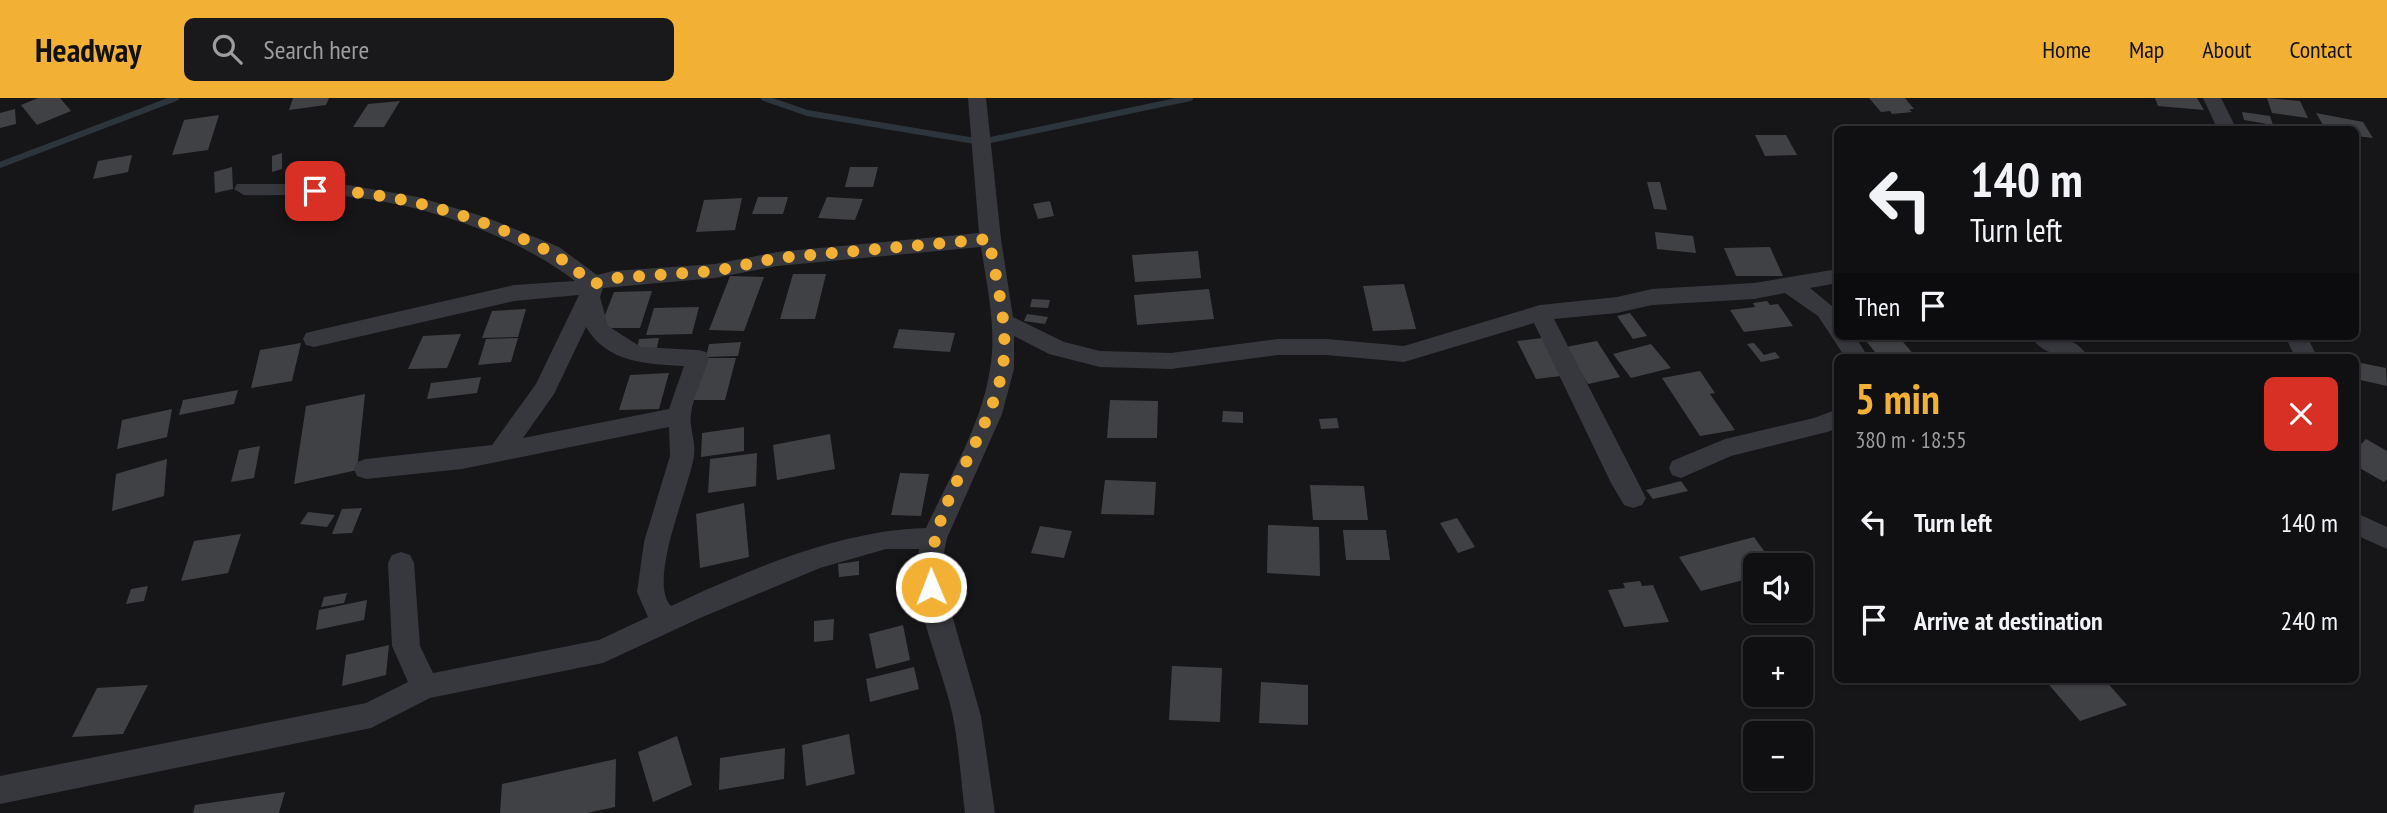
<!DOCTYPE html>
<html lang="en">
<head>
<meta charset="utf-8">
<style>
	body { margin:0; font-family:"PT Sans Narrow",sans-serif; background:#19191b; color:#f1f3f6; height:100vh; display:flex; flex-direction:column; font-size:26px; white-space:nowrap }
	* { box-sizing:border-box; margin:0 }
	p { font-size:23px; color:#9c9d9f }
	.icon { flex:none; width:38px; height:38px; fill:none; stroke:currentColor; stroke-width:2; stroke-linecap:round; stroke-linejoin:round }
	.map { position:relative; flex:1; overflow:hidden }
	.details { position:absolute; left:1834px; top:256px; width:525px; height:329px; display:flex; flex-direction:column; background:#101012; border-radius:10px; box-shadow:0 2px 5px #0004,0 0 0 2px #303032 }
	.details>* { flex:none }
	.banner { position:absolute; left:1834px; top:28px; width:525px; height:214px; border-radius:10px; box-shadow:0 2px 5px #0004,0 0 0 2px #303032; background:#101012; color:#f1f3f6; overflow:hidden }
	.controls { position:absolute; left:1743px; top:455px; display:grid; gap:14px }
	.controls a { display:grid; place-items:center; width:70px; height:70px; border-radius:10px; background:#101012; box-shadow:0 2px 5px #0004,0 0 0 2px #303032; font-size:35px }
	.pin { position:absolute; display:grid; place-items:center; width:60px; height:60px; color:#fff; margin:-30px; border-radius:14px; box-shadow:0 4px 10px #0006 }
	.me { position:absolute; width:77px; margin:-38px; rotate:359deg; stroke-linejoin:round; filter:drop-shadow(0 0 5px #0008) }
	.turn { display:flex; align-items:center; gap:24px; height:147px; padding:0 21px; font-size:32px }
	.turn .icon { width:91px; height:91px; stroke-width:2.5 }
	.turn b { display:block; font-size:49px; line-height:60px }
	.then { display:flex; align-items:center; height:66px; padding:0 21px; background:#0003; gap:14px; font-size:26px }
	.round { display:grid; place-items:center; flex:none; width:74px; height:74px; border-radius:10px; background:#19191b }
	.head { display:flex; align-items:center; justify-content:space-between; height:119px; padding:0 21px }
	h1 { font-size:42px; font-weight:700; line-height:52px; color:#f2b134 }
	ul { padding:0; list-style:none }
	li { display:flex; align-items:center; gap:21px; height:98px; padding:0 21px }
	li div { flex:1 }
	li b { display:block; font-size:26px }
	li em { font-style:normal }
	header { display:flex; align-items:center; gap:42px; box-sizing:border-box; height:98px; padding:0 35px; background:#f2b134; color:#111 }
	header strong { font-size:33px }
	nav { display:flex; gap:38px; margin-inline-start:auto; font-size:24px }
	.search { width:490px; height:63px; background:#19191b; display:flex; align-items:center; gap:18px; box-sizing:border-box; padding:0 24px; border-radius:10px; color:#9c9d9f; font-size:26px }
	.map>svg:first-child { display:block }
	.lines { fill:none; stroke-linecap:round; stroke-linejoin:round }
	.stream { stroke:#2c353c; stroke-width:6 }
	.building { fill:#404145 }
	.minor { fill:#37383d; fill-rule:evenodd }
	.route { stroke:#f2b134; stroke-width:12; stroke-dasharray:0 21.6 }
</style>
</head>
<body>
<header>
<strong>Headway</strong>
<div class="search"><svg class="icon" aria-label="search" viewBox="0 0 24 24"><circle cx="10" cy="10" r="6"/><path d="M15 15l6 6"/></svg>Search here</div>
<nav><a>Home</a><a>Map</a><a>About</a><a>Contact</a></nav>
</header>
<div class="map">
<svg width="2387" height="715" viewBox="0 0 2387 715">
	<rect width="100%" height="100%" fill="#161618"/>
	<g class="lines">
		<path class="stream" d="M764,0l43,15 174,29 209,-44
			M0,67l176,-67"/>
	</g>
	<path class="building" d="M38,0h22l11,13 -34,14 -16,-20z
		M293,0h36l-3,7 -37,5z
		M1869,0h36l9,11h-5l3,3 -20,2 -2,-3 -9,1z
		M2155,0h42l7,12 -46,-4z
		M2267,0l33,3 8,17 -36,-5z
		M400,3l-16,26h-31l15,-23z
		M15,11l1,15 -16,4v-15z
		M2242,14l28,4 3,9 -29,-5z
		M2316,15l47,9 10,16 -17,-2v-6h-30z
		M219,17l-11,35 -36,5 12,-35z
		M1755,37h31l11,20 -32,1z
		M282,55v16l-10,3v-16z
		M132,57l-4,17 -35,7 5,-18z
		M232,69l1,22 -18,4 -1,-21z
		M850,69h28l-5,20h-28z
		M1647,84h13l7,28 -13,-1z
		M758,99h30l-5,17h-31z
		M827,99l36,2 -8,21 -37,-2z
		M742,100l-7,32 -39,2 8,-32z
		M1050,103l4,15 -16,3 -5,-15z
		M1655,134l38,4 3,17 -39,-4z
		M1770,149l13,29h-47l-12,-28z
		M1198,153l3,27 -66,4 -3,-27z
		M793,176h33l-11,45h-35z
		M730,178l34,1 -20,54 -35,-1z
		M1404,186l12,45 -43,2 -10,-45z
		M1209,191l5,30 -77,6 -3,-30z
		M652,193l-12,37h-40l14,-36z
		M1032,201l18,1 -2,8 -18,-1z
		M1767,203l3,4 8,-1 15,22 -49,6 -14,-22 25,-3 -2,-4z
		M699,209l-7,27 -46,1 8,-27z
		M526,211l-8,28 -36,1 10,-27z
		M1630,215l17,23 -14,3 -16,-23z
		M1027,216l21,3 -3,7 -21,-3z
		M899,231l56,4 -5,19 -57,-4z
		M461,236l-14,34 -39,1 15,-33z
		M1862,238h36l17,20 -36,1z
		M518,240l-7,24 -33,3 8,-26z
		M659,240l-2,10 -20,1 2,-10z
		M1542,240l19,38 -25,3 -19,-38z
		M1597,243l23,36 -32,7 -22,-37z
		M741,244l-3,14 -32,1 3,-13z
		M301,245l-9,38 -41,7 9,-38z
		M1754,245l10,12 11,-3 5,6 -19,4 -14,-18z
		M1651,246l20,24 -40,10 -18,-24z
		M702,260h34l-11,42h-35z
		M2356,264l30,6 1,18 -31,-7z
		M1700,273l15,22 -5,1 25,36 -35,6 -38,-58z
		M669,275l-10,36 -40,1 11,-35z
		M481,279l-4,16 -50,6 4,-16z
		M238,292l-4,14 -55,11 4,-15z
		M365,296l-8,76 -63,14 12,-78z
		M1110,302l48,1 -1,37h-50z
		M172,311l-5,28 -50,12 5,-29z
		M1223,313l20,1v11l-21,-1z
		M1337,320l2,10 -18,1 -2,-10z
		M744,329v24l-43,6 1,-24z
		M830,336l5,35 -58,11 -4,-35z
		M2366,341l21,12v28l-3,3 -28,-16v-17z
		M260,348l-6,32 -23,4 8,-32z
		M757,355l-1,33 -48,7 2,-34z
		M167,361l-3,37 -52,15 4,-37z
		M900,375l29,1 -8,42 -30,-1z
		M1105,382l51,2 -2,33 -53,-1z
		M1681,383l7,10 -35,8 -7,-9z
		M1310,387l54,1 4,34h-55z
		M744,405l5,54 -49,11 -4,-54z
		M362,410l-10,25 -20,1 10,-25z
		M308,414l27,3 -8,12 -27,-3z
		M1457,420l18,29 -17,6 -18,-30z
		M1268,427l51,2 1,49 -53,-3z
		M1040,428l32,5 -8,27 -33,-5z
		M1343,432h43l4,30h-44z
		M241,436l-13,39 -47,8 13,-40z
		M1754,439l20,28h-19v12l-54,14 -22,-34z
		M859,463v14l-20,2 -1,-13z
		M1640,483l2,5 11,-1 16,37 -45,5 -16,-37 17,-2 -2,-5z
		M148,488l-4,15 -18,3 5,-15z
		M347,495l-3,10 -23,4 3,-10z
		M367,502l-3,20 -48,10 3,-20z
		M834,521l-1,21 -19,2v-21z
		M903,527l7,35 -34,9 -7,-35z
		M389,547l-3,30 -44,11 4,-31z
		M1172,568l50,2 -2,54 -51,-2z
		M914,569l5,22 -49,13 -4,-23z
		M2044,581h60l23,26 -47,16z
		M1261,584l47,3v40l-49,-2z
		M148,587l-25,49 -51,3 25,-49z
		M849,636l6,40 -49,12 -4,-41z
		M677,638l15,49 -39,17 -15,-50z
		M785,650l-1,31 -65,11 1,-32z
		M616,661l-1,48 -28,6h-87l2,-29z
		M285,694l-6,21h-86l2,-8z"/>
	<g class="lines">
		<path class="minor" d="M968,0h18l15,141 12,78 51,25 36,9 71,2 107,-14h49l77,7 136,-41 77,-8 35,-8 102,-6 84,-14v14l-28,5 28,23v25h17l13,21h-23l-27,-41 -33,-23 -31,6 -102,6 -35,8 -63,6 92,179 -4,7 -9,3 -9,-3 -13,-22 -77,-160 -130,39 -77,-7h-49l-107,14 -71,-2 -51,-13 -35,-18v33l-12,45 -55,124 -5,24 2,25 37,129 14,97h-30c-4,-32 -6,-65 -12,-96 -10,-51 -45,-117 -34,-168h-33l-66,19 -120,50 -97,45 -173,35 -59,30 -371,76v-28l366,-73 42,-21 -16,-36 -4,-83 4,-8 9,-3 9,3 4,8 6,83 13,27 166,-33 49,-23 -11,-25 7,-50 26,-86 -1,-29 -207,42 -96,10 -9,-3 -3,-7 3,-7 9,-3 126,-14 44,-61 43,-89 -65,6 -200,46 -8,-2 -3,-6 3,-6 8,-2 200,-46 61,-4c-61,-47 -157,-79 -234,-85 -32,-2 -65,0 -97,-1l-10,-6 3,-5h105l76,13 70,21 71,29 38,28 16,-4 102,-7 62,-12 202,-19zM981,149c6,40 16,82 9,122 -8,55 -41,109 -64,159 -85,2 -178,42 -255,78 -24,-25 18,-117 23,-150 2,-14 -5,-29 -3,-42 2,-18 13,-38 18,-56l-3,-6 -8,-2 -57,-3 -33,-21 -8,-29 3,-9 112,-10 62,-12zM586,229c21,36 61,37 98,39l-15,43 -146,29 31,-44z
			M2203,0h18l16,32h-19z
			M2031,238c20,0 46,0 57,21 -20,0 -45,0 -57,-21z
			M2285,238h22l10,21h-22z
			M1838,311v19l-11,4 -96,24 -50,22 -9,-3 -3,-7 3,-7 53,-22 89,-21z
			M2356,415l31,14v22l-31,-14z"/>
	</g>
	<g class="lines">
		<path class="route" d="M315,93c74,-2 169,26 235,61 15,8 30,22 44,32l19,-6 102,-7 62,-13 212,-19c7,42 21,90 13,133 -16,74 -77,138 -71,215"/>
	</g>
</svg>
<div class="controls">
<a><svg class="icon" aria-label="sound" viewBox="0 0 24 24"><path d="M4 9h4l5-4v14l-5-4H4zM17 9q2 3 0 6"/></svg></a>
<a>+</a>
<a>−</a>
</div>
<div class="pin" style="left:315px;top:93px;background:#d93025"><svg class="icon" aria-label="arrive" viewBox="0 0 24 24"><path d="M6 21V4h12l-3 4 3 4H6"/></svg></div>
<svg class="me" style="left:931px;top:489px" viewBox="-20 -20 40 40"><circle r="17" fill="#f2b134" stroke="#fff" stroke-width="3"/><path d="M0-11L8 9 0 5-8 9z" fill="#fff"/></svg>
<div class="banner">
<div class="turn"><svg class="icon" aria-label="left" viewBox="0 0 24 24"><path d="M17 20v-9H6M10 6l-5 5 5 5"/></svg><div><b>140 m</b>Turn left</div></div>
<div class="then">Then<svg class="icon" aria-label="arrive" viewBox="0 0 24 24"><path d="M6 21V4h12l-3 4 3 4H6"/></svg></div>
</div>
<section class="details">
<div class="head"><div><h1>5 min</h1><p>380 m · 18:55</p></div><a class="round" style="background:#d93025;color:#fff"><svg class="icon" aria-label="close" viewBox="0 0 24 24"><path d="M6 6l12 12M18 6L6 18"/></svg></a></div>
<ul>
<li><svg class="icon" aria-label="left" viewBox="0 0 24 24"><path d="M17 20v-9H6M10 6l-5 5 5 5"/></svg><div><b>Turn left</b></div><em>140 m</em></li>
<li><svg class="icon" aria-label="arrive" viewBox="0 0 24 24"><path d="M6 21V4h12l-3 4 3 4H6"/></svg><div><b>Arrive at destination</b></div><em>240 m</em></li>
</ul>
</section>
</div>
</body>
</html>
